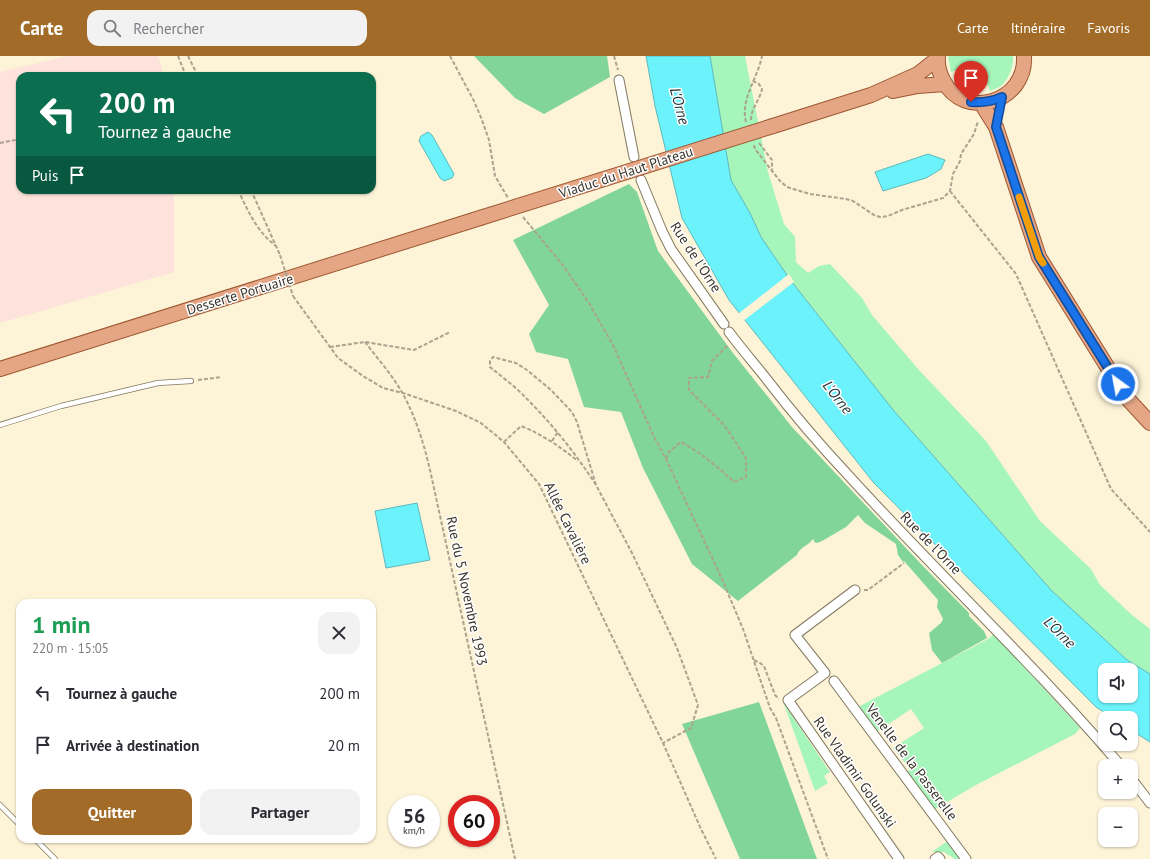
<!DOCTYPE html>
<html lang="fr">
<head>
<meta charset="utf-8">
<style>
	body { margin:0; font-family:"PT Sans",sans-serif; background:#f2f2f3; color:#2b2b33; height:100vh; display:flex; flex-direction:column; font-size:15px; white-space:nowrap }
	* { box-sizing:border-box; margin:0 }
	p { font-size:13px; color:#7c7c81 }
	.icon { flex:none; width:22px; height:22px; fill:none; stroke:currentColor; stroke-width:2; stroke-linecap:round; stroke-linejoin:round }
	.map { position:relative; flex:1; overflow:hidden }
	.sheet { position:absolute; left:16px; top:543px; width:360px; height:244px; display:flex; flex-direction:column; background:#fff; border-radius:12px; box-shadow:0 1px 3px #0004 }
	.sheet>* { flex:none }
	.guide { position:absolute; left:16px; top:16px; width:360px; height:122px; border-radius:12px; box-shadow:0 1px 3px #0004; background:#0b6e4f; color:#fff; overflow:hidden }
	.controls { position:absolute; left:1098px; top:607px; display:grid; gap:8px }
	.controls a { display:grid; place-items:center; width:40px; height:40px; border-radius:8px; background:#fff; box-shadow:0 1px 3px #0004; font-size:20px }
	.speed { position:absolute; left:388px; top:739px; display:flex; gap:8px; font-size:20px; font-weight:700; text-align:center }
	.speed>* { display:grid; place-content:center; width:52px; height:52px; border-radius:50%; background:#fff; box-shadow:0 1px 3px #0004; line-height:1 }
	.speed small { font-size:10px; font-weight:400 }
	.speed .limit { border:6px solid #d22; background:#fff; color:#111 }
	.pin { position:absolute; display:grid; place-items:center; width:34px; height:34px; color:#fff; margin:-41px -17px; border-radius:50% 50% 50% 0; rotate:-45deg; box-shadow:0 0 4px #0007 }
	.pin .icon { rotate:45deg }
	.me { position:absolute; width:44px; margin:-22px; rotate:328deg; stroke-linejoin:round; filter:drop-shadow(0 0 3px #0008) }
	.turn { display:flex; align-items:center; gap:14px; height:84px; padding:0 16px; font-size:18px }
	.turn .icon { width:52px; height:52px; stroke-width:2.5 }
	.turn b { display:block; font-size:28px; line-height:34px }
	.then { display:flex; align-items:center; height:38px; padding:0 16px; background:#0003; gap:8px; font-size:15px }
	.round { display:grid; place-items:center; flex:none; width:42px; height:42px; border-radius:12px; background:#f2f2f3 }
	.head { display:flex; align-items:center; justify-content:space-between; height:68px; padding:0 16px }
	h1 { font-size:24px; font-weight:700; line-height:30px; color:#1e9e55 }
	.cta { display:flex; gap:8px; margin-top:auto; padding:8px 16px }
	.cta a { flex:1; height:46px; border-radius:12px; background:#a36b28; color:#fff; font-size:16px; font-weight:700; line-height:46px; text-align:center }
	.cta a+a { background:#f2f2f3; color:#2b2b33 }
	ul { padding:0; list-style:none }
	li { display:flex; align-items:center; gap:12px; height:52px; padding:0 16px }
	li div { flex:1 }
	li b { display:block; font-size:15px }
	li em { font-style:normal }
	header { display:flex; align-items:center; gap:24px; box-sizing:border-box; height:56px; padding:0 20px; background:#a36b28; color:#fff }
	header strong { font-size:19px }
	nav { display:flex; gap:22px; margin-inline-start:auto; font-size:14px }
	.search { width:280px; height:36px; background:#f2f2f3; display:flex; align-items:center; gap:10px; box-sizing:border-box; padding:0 14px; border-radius:12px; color:#7c7c81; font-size:15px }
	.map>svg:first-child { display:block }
	.industrial { fill:#fde3db }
	.green { fill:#a6f5ba }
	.forest { fill:#82d599 }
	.water { fill:#6cf2fb; stroke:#5db9bc; fill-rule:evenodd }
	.pier { fill:#fdf3d7 }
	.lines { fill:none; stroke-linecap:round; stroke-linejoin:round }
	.lane-casing { stroke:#827960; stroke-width:6 }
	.street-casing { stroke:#827960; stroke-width:11 }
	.primary-casing { stroke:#9d5731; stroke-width:16 }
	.path { stroke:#aaa38e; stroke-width:2; stroke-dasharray:4 2; stroke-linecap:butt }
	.lane { stroke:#fff; stroke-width:4.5 }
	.street { stroke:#fff; stroke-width:9 }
	.primary { stroke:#e5a686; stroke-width:14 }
	.primary-bridge-casing { stroke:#9d5731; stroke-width:16; stroke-linecap:butt }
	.path-bridge { stroke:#aaa38e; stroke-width:2; stroke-dasharray:4 2; stroke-linecap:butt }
	.primary-bridge { stroke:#e5a686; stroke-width:14 }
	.route-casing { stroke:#114b97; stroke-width:10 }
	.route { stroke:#1a73e8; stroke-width:7 }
	.slow { stroke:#f59e0b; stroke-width:7 }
	.labels { text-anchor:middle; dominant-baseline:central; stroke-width:3; stroke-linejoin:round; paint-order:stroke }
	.street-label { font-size:14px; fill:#39352a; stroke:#fff }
	.water-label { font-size:15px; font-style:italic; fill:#1a3133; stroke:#fff }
</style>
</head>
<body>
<header>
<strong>Carte</strong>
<div class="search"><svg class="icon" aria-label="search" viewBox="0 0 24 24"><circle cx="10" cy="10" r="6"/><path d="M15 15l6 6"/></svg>Rechercher</div>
<nav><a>Carte</a><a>Itinéraire</a><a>Favoris</a></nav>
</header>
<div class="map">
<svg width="1150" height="803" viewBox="0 0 1150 803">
	<rect width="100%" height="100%" fill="#fdf3d7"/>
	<path class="industrial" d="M68,0h90l6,20h-144v114h154v82l-174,51v-251z"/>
	<path class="green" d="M710,0h35l23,116 16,52 11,13 1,25 12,11 11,-7 11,-2 32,34 10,17 47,55 67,71 54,80 51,48 9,16 32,30 18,14v45l-23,-14 -76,-70 -157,-179 -103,-130 -30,-44 -11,-24 -19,-33z
		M948,0h65c1,9 -4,23 -11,29 -3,3 -8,4 -12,6 -3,-11 -13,-21 -23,-25l-16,6z
		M994,578l86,94 -5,6 -99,51 -41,24 -29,-36 4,-4 -17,-21 31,-20 -13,-19 -36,24 -17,-26 130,-68z
		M784,648l46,68 -6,4 4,7 -13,8z
		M949,784l14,19h-8l-11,-7h-12z"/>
	<path class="forest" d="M474,0h133l3,21 -66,37 -29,-16z
		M629,128l8,8 21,59 75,102 59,74 129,137 48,49v3l15,15 3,7 -45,25 -10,-13 -3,-17 12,-10 2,-4 -6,-12 1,-7 -34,-39 -1,1 -5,-7 -2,-11 -31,-21 -7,-8 -12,12 -24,14 -5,2 -3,-1v-3l-2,1c-4,6 -12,7 -15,15l-59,46 -46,-37 -49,-96 -22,-56 -37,-5 -16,-48 -32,-7 -7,-18 20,-29 -36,-65z
		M759,646l58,157h-77l-58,-135z"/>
	<path class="water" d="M646,0h64l21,124 19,33 11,24 30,44 103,130 157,179 76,70 23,14v68l-19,-12v-12h-18l-17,-11 -223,-225 -144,-182 -47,-82 -27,-112zM1105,614h26v26h-26z
		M428,76l4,3 22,39 -2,4 -8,3 -4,-3 -21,-37 2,-5z
		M928,98l17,6 -4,9 -15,9 -43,13 -8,-19z
		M417,447l13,57 -44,8 -11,-57z"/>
	<path class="pier" d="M789,218l5,8 -51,39 -5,-7z"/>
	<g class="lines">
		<g class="lane-casing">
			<path id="lane" d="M0,369l61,-19 97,-23 33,-2
				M0,749l20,20
				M35,783l20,20"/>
		</g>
		<g class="street-casing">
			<path id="street" d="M619,24l15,77
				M641,124l21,51 9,18 53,75
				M729,276c11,15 24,30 36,45 26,34 54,67 84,99 89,98 186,189 272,290
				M855,534l-60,45 30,38 -37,27 111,159
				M834,625l132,178
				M1131,722l19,25
				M935,803l3,-2 2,2"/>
		</g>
		<g class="primary-casing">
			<path id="primary" d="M938,0c-1,9 1,16 5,24 21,42 84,22 81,-24
				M893,35l25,-5 27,-2
				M981,47l15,24 43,130 87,140 24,26
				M773,70l98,-31 47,-21 19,-15
				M0,313l480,-151"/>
		</g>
		<path class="path" d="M178,0l8,20
			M188,0l10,20
			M450,0l24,45 8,19 7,20 6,36 13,22
			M614,0l4,14
			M751,64c0,-12 9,-20 11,-31l-3,-5 -6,-3
			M746,66c-6,-23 12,-44 16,-66
			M0,87l20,-4
			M759,87l13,17v12
			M754,89l1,4 25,32 7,6 23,7 36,5 7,2 21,14 6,2 8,-1 14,-6 41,-12 7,-7 3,-17 7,-13 1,-7 13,-20 4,-13
			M238,134c10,21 19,42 38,56
			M251,134l29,65
			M950,135l66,83 95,215 39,43
			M523,161l39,47 27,39 24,42 41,92 12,22 56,120 21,50 27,79 6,10 52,141
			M293,240l45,62 25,18 20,12 20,5 53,18 25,12 23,19 35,42 124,259 38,86 15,30
			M365,286c13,17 28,34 38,52 13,24 21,50 27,76l85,389
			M330,291l35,-5 49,8 36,-18
			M198,324l23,-3
			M552,385l6,-9
			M504,386l17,-16c22,9 38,20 57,35
			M666,403l3,-7 12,-10c20,11 36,24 53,40l12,-5v-19l-22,-33 -35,-35v-12l19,-1 4,-16 16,-16
			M596,429c-20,-31 -43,-60 -69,-86 -11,-12 -25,-22 -37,-32v-6l3,-4 23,6 11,7 24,20 21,22 5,10 19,63 36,68 45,95 21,57 -7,23 -28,15
			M864,534h4l36,-27
			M754,604l6,3 4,3 11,29 4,4"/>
		<use href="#lane" class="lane"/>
		<use href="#street" class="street"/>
		<use href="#primary" class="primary"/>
		<g class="primary-bridge-casing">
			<path id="primary-bridge" d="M480,162l293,-92"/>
		</g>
		<path class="path-bridge" d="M280,199l13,41"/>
		<use href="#primary-bridge" class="primary-bridge"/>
	</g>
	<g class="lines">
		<g class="route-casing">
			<path id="route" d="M971,46c12,1 20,0 31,-5l-6,30 43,130 79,127"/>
		</g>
		<use href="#route" class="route"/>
		<path class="slow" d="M1019,141l20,60 4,6"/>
	</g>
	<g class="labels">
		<g class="street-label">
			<text transform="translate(626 116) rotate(-18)">Viaduc du Haut Plateau</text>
			<text transform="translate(696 201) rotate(57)">Rue de l'Orne</text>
			<text transform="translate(240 238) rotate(-17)">Desserte Portuaire</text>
			<text transform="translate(568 467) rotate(64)">Allée Cavalière</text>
			<text transform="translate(931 487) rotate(46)">Rue de l'Orne</text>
			<text transform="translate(467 535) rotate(78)">Rue du 5 Novembre 1993</text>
			<text transform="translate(912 706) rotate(53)">Venelle de la Passerelle</text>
			<text transform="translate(855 716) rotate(55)">Rue Vladimir Golunski</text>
		</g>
		<g class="water-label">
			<text transform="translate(680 50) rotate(75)">L'Orne</text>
			<text transform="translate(838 341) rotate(52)">L'Orne</text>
			<text transform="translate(1060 576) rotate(45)">L'Orne</text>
		</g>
	</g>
</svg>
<div class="controls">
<a><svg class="icon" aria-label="sound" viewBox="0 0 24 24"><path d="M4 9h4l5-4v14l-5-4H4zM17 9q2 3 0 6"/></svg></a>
<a><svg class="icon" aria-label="search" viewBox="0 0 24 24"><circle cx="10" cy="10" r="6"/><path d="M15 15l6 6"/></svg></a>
<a>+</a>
<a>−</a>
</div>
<div class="speed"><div>56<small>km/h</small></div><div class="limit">60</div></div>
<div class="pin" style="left:971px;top:46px;background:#d93025"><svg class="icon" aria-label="arrive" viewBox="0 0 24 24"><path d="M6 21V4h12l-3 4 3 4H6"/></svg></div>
<svg class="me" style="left:1118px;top:328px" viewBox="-20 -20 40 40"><circle r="17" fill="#1a73e8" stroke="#fff" stroke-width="3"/><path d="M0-11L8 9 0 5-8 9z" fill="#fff"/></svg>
<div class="guide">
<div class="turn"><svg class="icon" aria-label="left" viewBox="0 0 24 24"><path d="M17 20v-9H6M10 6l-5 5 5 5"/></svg><div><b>200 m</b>Tournez à gauche</div></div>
<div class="then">Puis<svg class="icon" aria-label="arrive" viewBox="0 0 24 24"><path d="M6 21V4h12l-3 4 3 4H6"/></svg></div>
</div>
<section class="sheet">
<div class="head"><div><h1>1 min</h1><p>220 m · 15:05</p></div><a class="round"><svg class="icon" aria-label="close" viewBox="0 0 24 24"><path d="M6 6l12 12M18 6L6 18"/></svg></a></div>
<ul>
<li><svg class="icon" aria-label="left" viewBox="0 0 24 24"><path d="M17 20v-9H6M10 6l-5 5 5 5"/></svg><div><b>Tournez à gauche</b></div><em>200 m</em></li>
<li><svg class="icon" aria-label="arrive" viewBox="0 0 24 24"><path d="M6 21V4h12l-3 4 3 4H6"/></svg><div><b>Arrivée à destination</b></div><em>20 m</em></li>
</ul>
<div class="cta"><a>Quitter</a><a>Partager</a></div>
</section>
</div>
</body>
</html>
